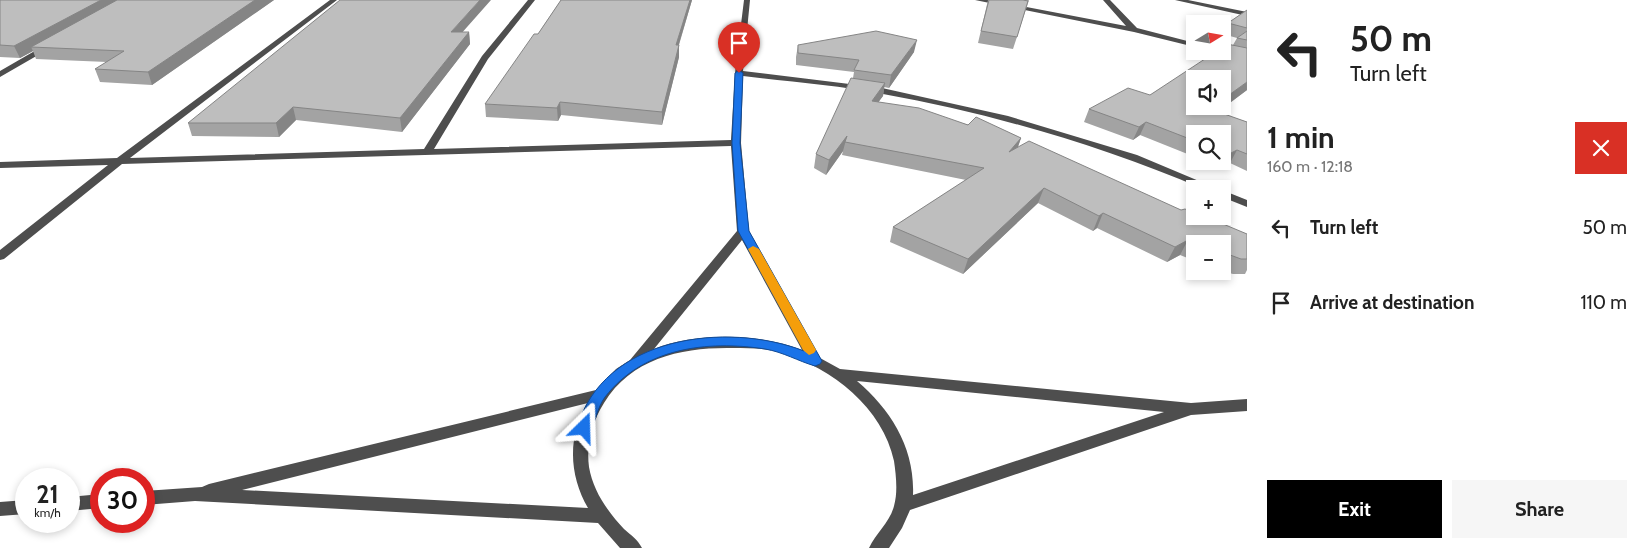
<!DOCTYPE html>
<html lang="en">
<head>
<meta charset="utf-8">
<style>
	body { margin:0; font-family:Cabin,sans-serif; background:#f6f6f6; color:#222; height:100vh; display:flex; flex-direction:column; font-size:19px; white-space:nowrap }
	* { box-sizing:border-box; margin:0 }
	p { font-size:16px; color:#767676 }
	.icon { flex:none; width:28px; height:28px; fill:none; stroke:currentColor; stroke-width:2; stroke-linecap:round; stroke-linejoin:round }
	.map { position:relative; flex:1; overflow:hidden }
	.side { display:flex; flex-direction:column; background:#fff; width:400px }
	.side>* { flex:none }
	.banner { background:#fff; color:#222; overflow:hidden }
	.needle { width:32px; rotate:79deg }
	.controls { position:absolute; left:1186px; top:15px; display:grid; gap:10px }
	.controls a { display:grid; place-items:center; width:45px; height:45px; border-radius:0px; background:#fff; box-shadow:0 2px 8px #0003; font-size:25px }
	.speed { position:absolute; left:15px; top:468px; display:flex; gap:10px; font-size:25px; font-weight:700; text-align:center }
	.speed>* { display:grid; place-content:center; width:65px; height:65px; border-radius:50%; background:#fff; box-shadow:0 2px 8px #0003; line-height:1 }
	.speed small { font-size:12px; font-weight:400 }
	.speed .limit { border:8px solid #d22; background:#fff; color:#111 }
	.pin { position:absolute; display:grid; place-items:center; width:42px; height:42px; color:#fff; margin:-51px -21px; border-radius:50% 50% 50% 0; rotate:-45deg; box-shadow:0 0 5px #0007 }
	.pin .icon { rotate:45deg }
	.me { position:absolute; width:55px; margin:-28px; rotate:22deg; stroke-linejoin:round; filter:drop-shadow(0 0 4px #0008) }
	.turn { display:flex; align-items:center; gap:18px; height:105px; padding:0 20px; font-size:22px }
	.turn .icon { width:65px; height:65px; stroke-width:2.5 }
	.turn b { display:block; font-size:35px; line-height:42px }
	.round { display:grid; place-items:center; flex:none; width:52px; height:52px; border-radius:0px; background:#f6f6f6 }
	.summary { display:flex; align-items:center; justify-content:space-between; height:85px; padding:0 20px }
	h1 { font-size:30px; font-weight:700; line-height:38px }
	.cta { display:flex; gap:10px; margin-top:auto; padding:10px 20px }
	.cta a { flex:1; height:58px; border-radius:0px; background:#000; color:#fff; font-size:20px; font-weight:700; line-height:58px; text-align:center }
	.cta a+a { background:#f6f6f6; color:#222 }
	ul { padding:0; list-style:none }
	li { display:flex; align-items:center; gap:15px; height:75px; padding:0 20px }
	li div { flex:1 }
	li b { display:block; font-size:19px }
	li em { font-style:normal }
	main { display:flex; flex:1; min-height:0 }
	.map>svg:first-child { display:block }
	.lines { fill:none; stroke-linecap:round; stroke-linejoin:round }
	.minor { fill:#4e4e4e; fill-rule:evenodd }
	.wall { fill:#a3a3a3 }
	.shaded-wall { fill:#858585 }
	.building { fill:#bebebe; stroke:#858585 }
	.route { fill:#1a73e8; stroke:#114b97 }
	.slow { fill:#f59e0b }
</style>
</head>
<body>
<main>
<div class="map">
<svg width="1247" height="548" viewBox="0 0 1247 548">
	<rect width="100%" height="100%" fill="#fff"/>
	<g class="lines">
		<path class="minor" d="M330,0h7l-207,158 294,-9 58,-93 46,-56h7l-47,59 -54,90 297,-9 4,-67 9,-73h6l-7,71 139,17 126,28 129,39 81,34h-15c-103,-44 -210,-75 -320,-95 -46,-9 -93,-12 -140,-18l-2,67 8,88 71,127 20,11 351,34 56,-4v12l-56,4 -281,95 -8,18 -13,20h-20c7,-15 21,-26 25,-42 4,-14 2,-31 0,-45 -11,-53 -62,-93 -112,-108 -16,-5 -33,-5 -49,-5 -49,-1 -101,9 -129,55 -12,19 -18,42 -15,64 4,24 19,45 35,62 7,6 14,11 18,19h-22l-22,-25 -403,-22 -51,4v-14l58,-4 7,-3 387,-94 20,-21 14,-9 107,-129 -6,-85 -609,18 -118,95 -4,1v-10l108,-85 -108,3v-6l117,-4zM742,240l60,110c-41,-17 -107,-18 -148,-1zM857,381l307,31 -251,83c2,-47 -22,-85 -56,-114zM588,403c-21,33 -19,72 0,105l-346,-18z
			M975,0h14l137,26 -23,-26h7l27,28 58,15v4l-61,-15z
			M1175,0h13l59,12v4z
			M45,45l7,2 -52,30v-6z
			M1222,190l25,10v7l-25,-10z
			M101,494v14l-32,3v-14z
			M26,500v14l-26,2v-14z"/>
	</g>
	<path class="wall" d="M0,0h274l-122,85 -52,-3 -5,-13 12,-7 -71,-3 -3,-8 -13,7 -20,-1z
		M561,0h131l-13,45v12l-17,68 -101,-10 -3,6 -72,-4 -1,-13 53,-70z
		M988,0h41l-16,49 -35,-6z
		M1247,10v80l-29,22 29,10v49l-17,-8 -8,5 -17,-7h17v-27h-27v23l-55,-22 -7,5 -49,-18 5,-13 61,-14 83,-50 4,-7 -14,-4 5,-11z
		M462,32h7l1,12 -68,88 -106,-12 -17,17 -87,-1 -4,-13z
		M798,45l116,7 -25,36 -5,-1 -1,9 -5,6 143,36 -3,9 163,63 66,24v36l-2,4h-12l-11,-3v-27h-27v17l-15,-6 -13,7 -70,-34 -4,3 -55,-28 -75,71 -73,-32 3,-15 73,-47 -124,-25 1,-4 -17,24 -12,-7 2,-14 37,-76 1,-6 -58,-7v-8z"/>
	<path class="shaded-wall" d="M101,0h24l-94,47 2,4 -13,7 -6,-12z
		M255,0h19l-122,85 -4,-13z
		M480,0h11l-39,44 -1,-12z
		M690,0h2l-17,57 1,-12z
		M469,32l1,12 -68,88 -2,-14z
		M917,40l-3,12 -25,36 2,-13z
		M679,45v12l-17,68v-13z
		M1247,82v8l-43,32 6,-13 4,-3h8v-6z
		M885,83l-2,13 -14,19 3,-14z
		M560,102l1,13 -3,6 -1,-13z
		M293,107l3,13 -17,17 -3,-14z
		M1146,122l-6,13 -7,5 6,-13z
		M847,136l-4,15 -17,24 3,-15z
		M1021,138l-5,14h-7z
		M1237,150l-7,13 -8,5 7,-14z
		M1044,188l-6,15 -75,71 5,-15z
		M1103,213l-6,15 -4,3 6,-15z
		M1188,240l-8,15 -13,7 8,-15z"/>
	<path class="building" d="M0,0h101l-87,46 -14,-1z
		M117,0h138l-107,72 -53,-3 29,-18 -93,-4z
		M340,0h140l-29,32h18l-69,86 -107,-11 -17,16h-88z
		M561,0h129l-14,45h3l-17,67 -102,-10 -3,6 -72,-4 49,-70h4z
		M989,0h34l5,1 -11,36 -36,-6z
		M1247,10v18l-19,-5z
		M876,31l41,9 -26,35 -37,-5 5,-10 -61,-7v-8z
		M1247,31v9l-10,-2z
		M1227,44l20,4v34l-25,18v-21h-27v27h19l-4,3 37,13v32l-10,-4 -8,4 -7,-2v-18h-27v7l-49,-19 -7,5 -50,-18 39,-21 22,7 67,-44h5v-4z
		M851,78l34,5 -13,18 47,7 49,17 8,-8 45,21 -12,14 20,-11 152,69 4,-1 10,4v3h9l43,18v25h-6l-19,-7v-8h-23l-11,-4 -13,7 -72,-34 -4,3 -55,-28 -76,71 -75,-32 91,-59 -139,-26 2,-6 -18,24 -13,-6z"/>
	<path class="route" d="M739,70l4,3 -3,70 9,88 73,130 -2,3 -5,2c-17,-5 -32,-14 -50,-17 -58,-9 -122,-1 -160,48 -8,11 -9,24 -15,35l-6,1 -5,-1 -2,-4c26,-92 150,-107 227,-77l-66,-120 -6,-88 3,-70z"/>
	<path class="slow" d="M753,246l6,3 57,101 -2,3 -5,2 -6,-5 -55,-101z"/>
</svg>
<div class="controls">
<a><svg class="needle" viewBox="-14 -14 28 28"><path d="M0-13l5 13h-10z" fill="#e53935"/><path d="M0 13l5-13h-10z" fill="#767676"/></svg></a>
<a><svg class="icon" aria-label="sound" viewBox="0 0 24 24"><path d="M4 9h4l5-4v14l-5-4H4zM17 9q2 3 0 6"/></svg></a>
<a><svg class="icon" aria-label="search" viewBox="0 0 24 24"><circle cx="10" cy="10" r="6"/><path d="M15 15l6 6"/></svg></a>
<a>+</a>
<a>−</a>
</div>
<div class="speed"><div>21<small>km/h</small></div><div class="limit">30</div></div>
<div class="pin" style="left:739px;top:73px;background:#d93025"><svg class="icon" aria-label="arrive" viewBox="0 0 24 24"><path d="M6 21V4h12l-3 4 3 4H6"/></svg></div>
<svg class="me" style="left:584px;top:428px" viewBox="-20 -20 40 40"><path d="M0-17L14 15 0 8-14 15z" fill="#1a73e8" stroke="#fff" stroke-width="4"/></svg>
</div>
<section class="side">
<div class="banner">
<div class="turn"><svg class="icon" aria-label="left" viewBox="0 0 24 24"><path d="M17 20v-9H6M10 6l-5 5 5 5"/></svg><div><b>50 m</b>Turn left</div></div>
</div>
<div class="summary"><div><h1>1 min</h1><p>160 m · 12:18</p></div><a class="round" style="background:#d93025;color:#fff"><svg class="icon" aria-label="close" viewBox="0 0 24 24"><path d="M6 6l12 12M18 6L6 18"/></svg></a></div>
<ul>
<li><svg class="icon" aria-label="left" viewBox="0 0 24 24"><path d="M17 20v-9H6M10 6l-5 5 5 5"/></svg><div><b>Turn left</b></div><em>50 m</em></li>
<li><svg class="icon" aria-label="arrive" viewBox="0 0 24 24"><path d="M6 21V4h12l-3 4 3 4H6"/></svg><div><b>Arrive at destination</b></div><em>110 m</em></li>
</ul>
<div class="cta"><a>Exit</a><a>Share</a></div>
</section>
</main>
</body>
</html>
